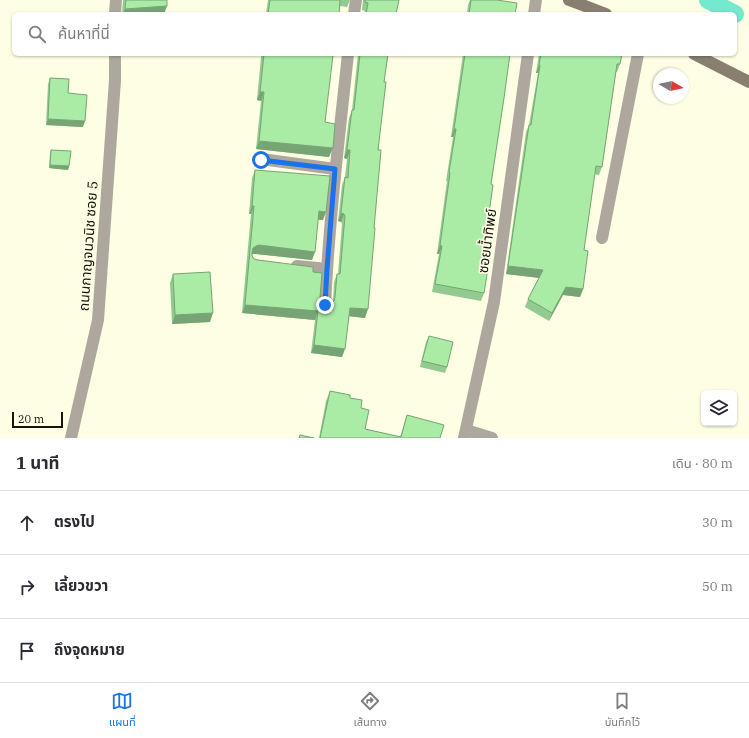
<!DOCTYPE html>
<html lang="th">
<head>
<meta charset="utf-8">
<style>
  :root { --surface:#fff; --page:#f7f7f7; --text:#2b2b33; --muted:#7c7c81; --line:#e1e1e2; --accent:#1a73e8 }
  body { margin:0; font-family:"IBM Plex Serif","Noto Sans Thai",serif; background:var(--page); color:var(--text) }
  .controls { position:absolute; right:12px; bottom:12px; display:grid; overflow:hidden; border-radius:6px; box-shadow:0 1px 3px #0004 }
  .controls button { width:36px; height:36px; display:grid; place-items:center; padding:0; border:0; border-bottom:1px solid var(--line); background:var(--surface); color:var(--text); font:20px sans-serif }
  .compass { position:absolute; left:653px; top:68px; width:36px; height:36px; border-radius:50%; background:var(--surface); box-shadow:0 1px 3px #0004; rotate:99deg }
  .scale { position:absolute; left:12px; bottom:10px; width:51px; box-sizing:border-box; padding-left:4px; border:2px solid #14150c; border-top:0; font-size:11px; line-height:14px; white-space:nowrap; color:#14150c; -webkit-text-stroke:3px #fdfee4; paint-order:stroke }
  .stop { position:absolute; width:12px; height:12px; margin:-9px; border:3px solid #1a73e8; border-radius:50%; background:#fff }
  .stop.end { background:#1a73e8; border-color:#fff; box-shadow:0 1px 4px #0008 }
  .list { margin:0; padding:0; list-style:none }
  h2 { display:flex; justify-content:space-between; align-items:center; height:52px; margin:0; padding:0 16px; font-size:17px }
  h2 small { font-size:13px; font-weight:400; color:var(--muted) }
  .list li { display:grid; grid-template-columns:26px 1fr auto; gap:12px; align-items:center; box-sizing:border-box; height:64px; padding:0 16px; border-top:1px solid var(--line) }
  .list b { display:block; font-size:15px; white-space:nowrap }
  .list em { font-size:13px; font-style:normal; color:var(--muted) }
  .icon { flex:none; width:22px; height:22px; fill:none; stroke:currentColor; stroke-width:2; stroke-linecap:round; stroke-linejoin:round }
  .map { position:relative; flex:none; width:749px; height:438px; overflow:hidden }
  .search { position:absolute; background:var(--surface); box-shadow:0 1px 3px #0004; left:12px; right:12px; top:12px; height:44px; display:flex; align-items:center; gap:10px; box-sizing:border-box; padding:0 14px; border-radius:6px; color:var(--muted); font-size:15px }
  .sheet { height:244px; background:var(--surface) }
  nav { display:flex; justify-content:space-around; align-items:center; box-sizing:border-box; height:56px; border-top:1px solid var(--line); background:var(--surface); font-size:11px; color:var(--muted) }
  nav a { display:grid; justify-items:center; gap:2px }
  nav .on { color:var(--accent) }
  .map>svg:first-child { display:block }
</style>
</head>
<body>
<div class="map">
<svg width="749" height="438" viewBox="0 0 749 438">
  <rect width="100%" height="100%" fill="#fdfee4"/>
  <g fill="none" stroke-linecap="round" stroke-linejoin="round">
    <!-- canal -->
    <path stroke="#74e9cd" stroke-width="18" d="M 708,0 L 735,14"/>
    <!-- street -->
    <path stroke="#aea79e" stroke-width="12" d="M 115,14 L 116,0
      M 354,14 L 356,0
      M 534,14 L 536,0
      M 261,159 L 335,169
      M 602,238 L 638,54
      M 297,266 L 327,269
      M 325,305 C 329,221 339,138 348,54
      M 466,430 L 492,438
      M 71,438 L 98,320 L 115,80 L 115,54
      M 464,438 L 494,302 L 528,54"/>
    <!-- secondary -->
    <path stroke="#897f71" stroke-width="12" d="M 569,0 L 606,14
      M 694,54 L 749,82"/>
  </g>
  <!-- wall -->
  <path fill="#92ca8f" d="M 123,0 L 167,0 L 164,14 L 122,14 Z
    M 268,0 L 350,0 L 347,7 L 340,6 L 339,14 L 266,14 Z
    M 363,0 L 399,0 L 396,14 L 364,14 L 365,11 L 362,10 Z
    M 470,0 L 497,0 L 515,14 L 467,14 L 468,5 Z
    M 262,54 L 325,54 L 325,122 L 329,157 L 256,149 L 261,101 L 257,100 L 261,57 Z
    M 358,54 L 388,54 L 384,82 L 378,150 L 365,318 L 349,316 L 342,357 L 311,353 L 315,320 L 242,313 L 251,214 L 249,214 L 252,178 L 255,170 L 323,220 L 318,220 L 312,260 L 256,254 L 253,254 L 252,255 L 254,259 L 258,260 L 313,272 L 321,300 L 324,303 L 327,304 L 331,304 L 333,302 L 334,282 L 337,274 L 338,274 L 342,224 L 341,222 L 338,221 L 342,185 L 345,177 L 347,159 L 344,158 L 349,118 L 352,110 Z
    M 463,54 L 510,54 L 491,184 L 483,255 L 484,293 L 481,301 L 432,292 L 439,254 L 437,254 L 447,181 L 446,181 L 453,137 L 451,137 Z
    M 539,54 L 622,54 L 620,64 L 617,72 L 616,72 L 602,167 L 599,175 L 594,174 L 584,250 L 583,289 L 580,297 L 563,295 L 549,321 L 525,307 L 528,299 L 539,278 L 506,274 L 526,132 L 529,125 L 538,73 L 536,73 Z
    M 50,78 L 68,93 L 83,127 L 46,125 L 48,84 Z
    M 51,150 L 69,166 L 68,170 L 49,168 L 50,153 Z
    M 173,274 L 210,322 L 172,324 L 170,283 Z
    M 429,336 L 447,367 L 445,373 L 420,367 L 426,342 Z
    M 330,391 L 350,398 L 361,408 L 365,429 L 400,437 L 407,415 L 440,438 L 319,438 L 326,401 Z"/>
  <!-- shaded-wall -->
  <path fill="#77a474" d="M 167,6 L 164,14 L 123,14 L 125,9 Z
    M 539,65 L 540,65 L 538,73 L 536,73 Z
    M 260,92 L 264,92 L 261,101 L 257,100 Z
    M 48,119 L 85,121 L 83,127 L 46,125 Z
    M 454,129 L 456,129 L 453,137 L 451,137 Z
    M 259,141 L 333,148 L 329,157 L 256,149 Z
    M 347,150 L 350,150 L 347,159 L 344,158 Z
    M 50,165 L 69,166 L 68,170 L 49,168 Z
    M 252,206 L 254,206 L 251,214 L 249,214 Z
    M 319,211 L 326,212 L 323,220 L 316,219 Z
    M 341,213 L 344,214 L 341,222 L 338,221 Z
    M 259,245 L 315,252 L 312,260 L 256,254 L 253,254 L 250,256 L 249,260 L 253,248 L 256,246 Z
    M 440,245 L 442,246 L 439,254 L 437,254 Z
    M 508,266 L 543,270 L 541,278 L 506,274 Z
    M 566,287 L 583,289 L 580,297 L 563,295 L 549,321 L 552,313 Z
    M 245,305 L 318,311 L 315,320 L 242,313 Z
    M 350,308 L 368,309 L 365,318 L 347,316 Z
    M 213,313 L 210,322 L 172,324 L 175,315 Z
    M 314,345 L 345,349 L 342,357 L 311,353 Z"/>
  <!-- building -->
  <path fill="#aaeba6" stroke="#77a474" d="M 126,0 L 167,0 L 167,6 L 125,9 Z
    M 270,0 L 340,0 L 339,14 L 268,14 Z
    M 365,0 L 399,0 L 396,14 L 366,14 L 368,3 L 365,2 Z
    M 471,0 L 497,0 L 517,3 L 515,14 L 469,14 Z
    M 264,54 L 325,54 L 333,55 L 325,122 L 335,124 L 333,148 L 259,141 L 264,92 L 260,92 Z
    M 360,54 L 388,54 L 384,82 L 386,82 L 378,150 L 381,150 L 374,228 L 375,228 L 368,309 L 350,308 L 345,349 L 314,345 L 318,311 L 245,305 L 254,206 L 252,206 L 255,170 L 330,176 L 326,212 L 319,211 L 315,252 L 259,245 L 256,246 L 253,248 L 252,252 L 252,256 L 254,259 L 258,260 L 313,267 L 313,272 L 322,273 L 320,297 L 321,300 L 324,303 L 327,304 L 331,304 L 334,301 L 335,297 L 337,274 L 340,274 L 345,216 L 344,214 L 341,213 L 345,177 L 348,178 L 350,150 L 347,150 L 352,110 L 354,110 Z
    M 465,54 L 510,54 L 504,98 L 491,184 L 493,185 L 483,255 L 490,256 L 484,293 L 435,284 L 442,246 L 440,245 L 450,173 L 449,172 L 456,129 L 454,129 Z
    M 541,54 L 622,54 L 620,64 L 617,64 L 602,167 L 596,166 L 584,250 L 588,251 L 583,289 L 566,287 L 552,313 L 528,299 L 543,270 L 508,266 L 529,125 L 531,125 L 540,65 L 539,65 Z
    M 50,78 L 69,79 L 68,93 L 87,95 L 85,121 L 48,119 Z
    M 51,150 L 71,151 L 69,166 L 50,165 Z
    M 210,272 L 213,313 L 175,315 L 173,274 Z
    M 429,336 L 453,342 L 447,367 L 422,361 Z
    M 330,391 L 350,395 L 350,398 L 362,400 L 361,408 L 369,410 L 365,429 L 401,437 L 407,415 L 444,425 L 440,438 L 320,438 Z
    M 300,435 L 314,438 L 299,438 Z"/>
  <g fill="none" stroke-linecap="round" stroke-linejoin="round">
    <!-- route -->
    <path stroke="#1a73e8" stroke-width="5" d="M 261,160 L 335,169 L 327,269 L 325,305"/>
  </g>
  <g text-anchor="middle" stroke-width="3.5" stroke-linejoin="round" paint-order="stroke">
    <!-- street labels -->
    <g font-size="14" fill="#14150c" stroke="#fdfee4">
      <text transform="translate(487 241) rotate(-82)" y="5">ซอยน้ำทิพย์</text>
      <text transform="translate(88 246) rotate(-86)" y="5">ถนนกาญจนวนิช ซอย 5</text>
    </g>
  </g>
</svg>
<div class="controls">
<button><svg class="icon" aria-label="layers" viewBox="0 0 24 24"><path d="M12 4l9 5-9 5-9-5zM3 14l9 5 9-5"/></svg></button>
</div>
<svg class="compass" viewBox="-18 -18 36 36"><path d="M0-13l5 13h-10z" fill="#e53935"/><path d="M0 13l5-13h-10z" fill="#7c7c81"/></svg>
<div class="scale">20 m</div>
<div class="stop" style="left:261px;top:160px"></div>
<div class="stop end" style="left:325px;top:305px"></div>
<div class="search"><svg class="icon" aria-label="search" viewBox="0 0 24 24"><circle cx="10" cy="10" r="6"/><path d="M15 15l6 6"/></svg>ค้นหาที่นี่</div>
</div>
<section class="sheet">
<h2>1 นาที<small>เดิน · 80 m</small></h2>
<ul class="list">
<li><svg class="icon" aria-label="ahead" viewBox="0 0 24 24"><path d="M12 20V5M6 11l6-6 6 6"/></svg><div><b>ตรงไป</b></div><em>30 m</em></li>
<li><svg class="icon" aria-label="right" viewBox="0 0 24 24"><path d="M7 20v-9h11M14 6l5 5-5 5"/></svg><div><b>เลี้ยวขวา</b></div><em>50 m</em></li>
<li><svg class="icon" aria-label="arrive" viewBox="0 0 24 24"><path d="M6 21V4h12l-3 4 3 4H6"/></svg><div><b>ถึงจุดหมาย</b></div></li>
</ul>
</section>
<nav>
<a class="on"><svg class="icon" aria-label="map" viewBox="0 0 24 24"><path d="M3 6l6-2 6 2 6-2v14l-6 2-6-2-6 2zM9 4v14M15 6v14"/></svg>แผนที่</a>
<a><svg class="icon" aria-label="directions" viewBox="0 0 24 24"><path d="M12 3l9 9-9 9-9-9zM9 14v-3h6M13 9l2 2-2 2"/></svg>เส้นทาง</a>
<a><svg class="icon" aria-label="saved" viewBox="0 0 24 24"><path d="M7 4h10v16l-5-4-5 4z"/></svg>บันทึกไว้</a>
</nav>
</body>
</html>
